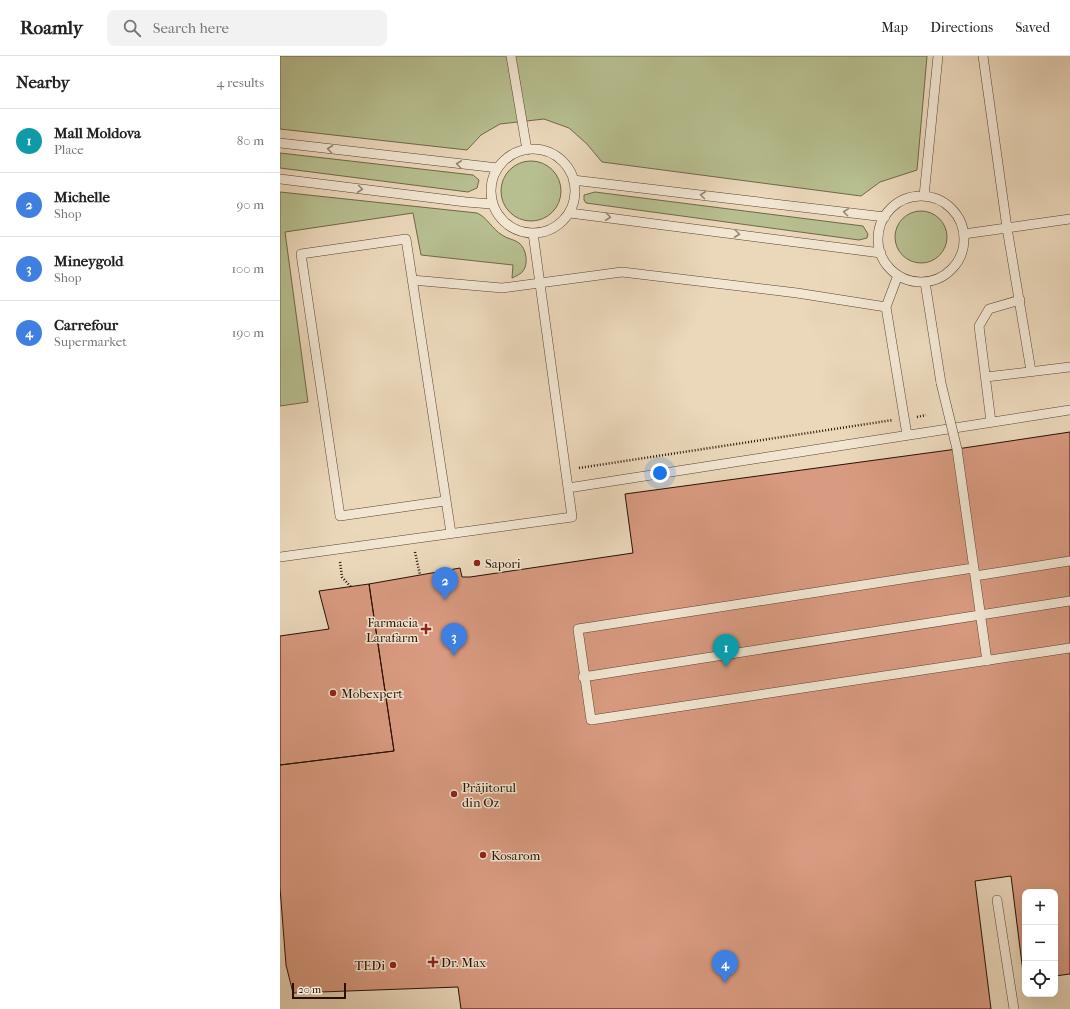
<!DOCTYPE html>
<html lang="en">
<head>
<meta charset="utf-8">
<style>
  :root { --surface:#fff; --page:#f2f2f2; --text:#202124; --muted:#757577; --line:#e0e0e0; --accent:#8f2418 }
  body { margin:0; font-family:"IM FELL French Canon",serif; background:var(--page); color:var(--text) }
  .controls { position:absolute; right:12px; bottom:12px; display:grid; overflow:hidden; border-radius:8px; box-shadow:0 4px 16px #0002 }
  .controls button { width:36px; height:36px; display:grid; place-items:center; padding:0; border:0; border-bottom:1px solid var(--line); background:var(--surface); color:var(--text); font:20px sans-serif }
  .scale { position:absolute; left:12px; bottom:10px; width:54px; box-sizing:border-box; padding-left:4px; border:2px solid #280f00; border-top:0; font-size:11px; line-height:14px; white-space:nowrap; color:#280f00; -webkit-text-stroke:3px #f2e6d3; paint-order:stroke }
  .you { position:absolute; left:380px; top:417px; width:14px; height:14px; margin:-10px; border:3px solid #fff; border-radius:50%; background:#1a73e8; box-shadow:0 0 0 6px #1a73e833 }
  .badge { display:grid; place-items:center; width:26px; height:26px; border-radius:50%; background:var(--accent); color:#fff; font-size:13px; font-weight:700 }
  .pin { position:absolute; translate:-50% -33px; filter:drop-shadow(0 1px 2px #0008) }
  .pin::after { content:''; position:absolute; top:21px; width:14px; height:12px; background:inherit; clip-path:polygon(0 0,100% 0,50% 100%) }
  .list { margin:0; padding:0; list-style:none }
  h2 { display:flex; justify-content:space-between; align-items:center; height:52px; margin:0; padding:0 16px; font-size:17px }
  h2 small { font-size:13px; font-weight:400; color:var(--muted) }
  .list li { display:grid; grid-template-columns:26px 1fr auto; gap:12px; align-items:center; box-sizing:border-box; height:64px; padding:0 16px; border-top:1px solid var(--line) }
  .list b { display:block; font-size:15px; white-space:nowrap }
  .list p { margin:0; font-size:13px; white-space:nowrap; color:var(--muted) }
  .list em { font-size:13px; font-style:normal; color:var(--muted) }
  .icon { flex:none; width:22px; height:22px; fill:none; stroke:currentColor; stroke-width:2; stroke-linecap:round; stroke-linejoin:round }
  .map { position:relative; flex:none; width:790px; height:953px; overflow:hidden }
  header { display:flex; align-items:center; gap:24px; box-sizing:border-box; height:56px; padding:0 20px; background:var(--surface); border-bottom:1px solid var(--line) }
  header strong { font-size:19px }
  nav { display:flex; gap:22px; margin-inline-start:auto; font-size:14px }
  .search { width:280px; height:36px; background:var(--page); display:flex; align-items:center; gap:10px; box-sizing:border-box; padding:0 14px; border-radius:8px; color:var(--muted); font-size:15px }
  main { display:flex }
  aside { flex:1; background:var(--surface) }
  .map>svg:first-child { display:block }
</style>
</head>
<body>
<header>
<strong>Roamly</strong>
<div class="search"><svg class="icon" aria-label="search" viewBox="0 0 24 24"><circle cx="10" cy="10" r="6"/><path d="M15 15l6 6"/></svg>Search here</div>
<nav><a>Map</a><a>Directions</a><a>Saved</a></nav>
</header>
<main>
<aside>
<h2>Nearby<small>4 results</small></h2>
<ul class="list">
<li><span class="badge" style="background:#0f9aa8">1</span><div><b>Mall Moldova</b><p>Place</p></div><em>80 m</em></li>
<li><span class="badge" style="background:#3f7fe0">2</span><div><b>Michelle</b><p>Shop</p></div><em>90 m</em></li>
<li><span class="badge" style="background:#3f7fe0">3</span><div><b>Mineygold</b><p>Shop</p></div><em>100 m</em></li>
<li><span class="badge" style="background:#3f7fe0">4</span><div><b>Carrefour</b><p>Supermarket</p></div><em>190 m</em></li>
</ul>
</aside>
<div class="map">
<svg width="790" height="953" viewBox="0 0 790 953">
  <rect width="100%" height="100%" fill="#ebd8bb"/>
  <filter id="stains"><feTurbulence type="fractalNoise" baseFrequency=".005" numOctaves="4"/><feColorMatrix values="0 0 0 0 .2 0 0 0 0 .09 0 0 0 0 .02 0 0 0 .5 -.17"/></filter>
  <radialGradient id="worn" r=".72"><stop offset=".6" stop-color="#630" stop-opacity="0"/><stop offset="1" stop-color="#630" stop-opacity=".3"/></radialGradient>
  <!-- green -->
  <path fill="#b7bf90" stroke="#706748" d="M 0,0 L 647,0 L 637,114 L 600,126 L 581,140 L 322,106 L 307,88 L 289,72 L 264,63 L 220,68 L 201,79 L 187,94 L 0,73 Z
    M 0,97 L 193,119 L 199,124 L 197,132 L 188,136 L 0,112 Z
    M221 135a30 30 0 1 1 60 0a30 30 0 1 1-60 0Z
    M 0,136 L 197,157 C 207,161 212,173 222,179 C 227,183 234,183 239,187 C 246,192 249,208 243,215 C 241,218 236,220 232,222 L 233,209 L 141,199 L 133,157 L 5,176 L 28,346 L 0,350 Z
    M 315,136 L 583,170 L 588,178 L 587,182 L 579,184 L 306,147 L 304,144 L 304,139 Z
    M615 181a26 26 0 1 1 52 0a26 26 0 1 1-52 0Z"/>
  <!-- building -->
  <path fill="#d89a80" stroke="#280f00" d="M 790,376 L 790,918 L 775,920 L 775,836 L 745,836 L 745,924 L 744,924 L 731,820 L 695,825 L 711,953 L 181,953 L 178,931 L 13,937 L 6,909 L 0,832 L 0,709 L 114,695 L 89,528 L 180,512 L 182,521 L 190,521 L 353,497 L 345,438 L 677,393 Z
    M 89,528 L 114,695 L 0,709 L 0,580 L 49,573 L 39,535 Z"/>
  <g fill="none" stroke-linecap="round" stroke-linejoin="round">
    <!-- lane casing -->
    <g stroke="#59412f" stroke-width="10">
      <path id="lane" d="M 231,0 L 247,94
        M 703,0 L 727,172 L 751,315
        M 0,87 L 218,112
        M211 135a42 42 0 1 1 84 0a42 42 0 1 1-84 0Z
        M 0,123 L 186,146 L 211,148
        M 293,124 L 605,161
        M 644,140 L 658,0
        M598 183a43 43 0 1 1 86 0a43 43 0 1 1-86 0Z
        M 290,157 L 601,197
        M 684,178 L 790,163
        M 132,224 L 222,232 L 342,216 L 517,237 L 606,251 L 618,219
        M 645,226 L 661,327
        M 606,251 L 627,379
        M 706,321 L 790,311
        M 711,366 L 699,270 L 709,253 L 740,244
        M 677,393 L 707,605
        M 288,432 L 790,354
        M 165,445 L 60,460 L 21,198 L 126,183 L 171,477
        M 0,501 L 292,461 L 253,177
        M 693,512 L 298,573 L 311,664 L 790,592
        M 695,520 L 790,505
        M 303,621 L 790,545
        M 717,844 L 734,953"/>
    </g>
    <!-- path -->
    <path stroke="#280f00" stroke-width="2.5" stroke-dasharray="1 2" stroke-linecap="butt" d="M 637,361 L 646,359
      M 299,412 L 613,364
      M 135,496 L 140,519
      M 60,506 L 62,521 L 71,531"/>
    <!-- lane -->
    <use href="#lane" stroke="#f2e6d3" stroke-width="9"/>
    <!-- lane-bridge casing -->
    <g stroke="#59412f" stroke-width="10" stroke-linecap="butt">
      <path id="lane-bridge" d="M 661,327 L 677,393"/>
    </g>
    <!-- lane-bridge -->
    <use href="#lane-bridge" stroke="#f2e6d3" stroke-width="9"/>
  </g>
  <!-- one-way arrows -->
  <defs><path id="oneway-chevron" d="M-2-3.5L2.5 0L-2 3.5" fill="none" stroke-width="1.6" stroke-linecap="round" stroke-linejoin="round"/></defs>
  <g stroke="#978574">
    <use href="#oneway-chevron" transform="translate(50 93) rotate(-173)"/>
    <use href="#oneway-chevron" transform="translate(179 108) rotate(-173)"/>
    <use href="#oneway-chevron" transform="translate(80 133) rotate(7)"/>
    <use href="#oneway-chevron" transform="translate(423 139) rotate(-173)"/>
    <use href="#oneway-chevron" transform="translate(566 156) rotate(-173)"/>
    <use href="#oneway-chevron" transform="translate(328 161) rotate(7)"/>
    <use href="#oneway-chevron" transform="translate(457 178) rotate(7)"/>
  </g>
  <!-- markers -->
  <g fill="#8f2418" stroke="#f2e6d3" stroke-width="1.5">
    <circle cx="197" cy="507" r="4"/>
    <path d="M144 567h4v4h4v4h-4v4h-4v-4h-4v-4h4z"/>
    <circle cx="53" cy="637" r="4"/>
    <circle cx="174" cy="738" r="4"/>
    <circle cx="203" cy="799" r="4"/>
    <path d="M151 900h4v4h4v4h-4v4h-4v-4h-4v-4h4z"/>
    <circle cx="113" cy="909" r="4"/>
  </g>
  <g text-anchor="middle" stroke-width="3" stroke-linejoin="round" paint-order="stroke">
    <!-- poi labels -->
    <g font-size="13" fill="#280f00" stroke="#f2e6d3" text-anchor="start">
      <text x="205" y="512">Sapori</text>
      <text x="138" y="571" text-anchor="end">Farmacia<tspan x="138" dy="15">Larafarm</tspan></text>
      <text x="61" y="642">Mobexpert</text>
      <text x="182" y="736">Prăjitorul<tspan x="182" dy="15">din Oz</tspan></text>
      <text x="211" y="804">Kosarom</text>
      <text x="161" y="911">Dr. Max</text>
      <text x="105" y="914" text-anchor="end">TEDi</text>
    </g>
  </g>
  <rect width="100%" height="100%" filter="url(#stains)"/>
  <rect width="100%" height="100%" fill="url(#worn)"/>
</svg>
<div class="controls">
<button>+</button>
<button>−</button>
<button><svg class="icon" aria-label="locate" viewBox="0 0 24 24"><circle cx="12" cy="12" r="6"/><path d="M12 2v4M12 18v4M2 12h4M18 12h4"/></svg></button>
</div>
<div class="scale">20 m</div>
<div class="you"></div>
<div class="pin badge" style="left:446px;top:611px;background:#0f9aa8">1</div>
<div class="pin badge" style="left:165px;top:544px;background:#3f7fe0">2</div>
<div class="pin badge" style="left:174px;top:600px;background:#3f7fe0">3</div>
<div class="pin badge" style="left:445px;top:927px;background:#3f7fe0">4</div>
</div>
</main>
</body>
</html>
